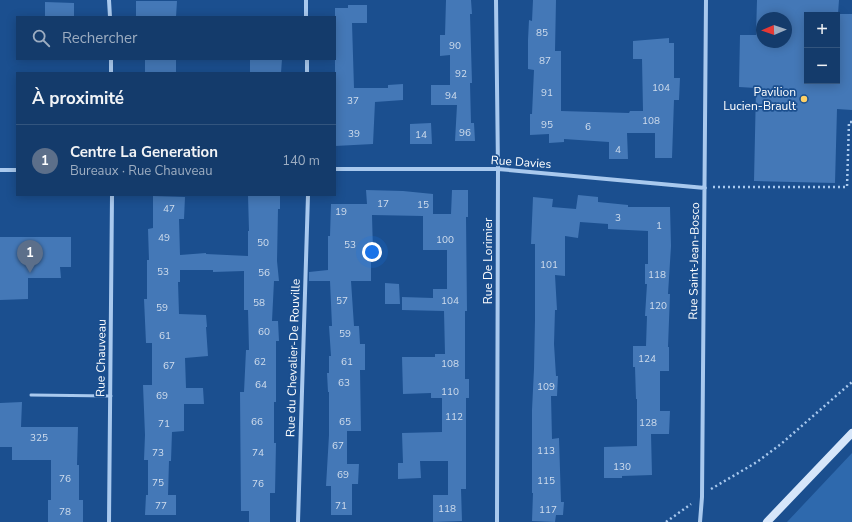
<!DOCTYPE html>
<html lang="fr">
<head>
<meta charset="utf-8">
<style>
  :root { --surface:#143b6b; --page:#1d4271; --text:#f1f3f6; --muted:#9dadc1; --line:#33557e; --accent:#ea580c }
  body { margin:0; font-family:"Nunito Sans",sans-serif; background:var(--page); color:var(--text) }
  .controls { position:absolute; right:12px; top:12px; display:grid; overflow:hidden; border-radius:0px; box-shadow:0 2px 10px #0003 }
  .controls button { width:36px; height:36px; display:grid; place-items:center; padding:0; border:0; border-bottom:1px solid var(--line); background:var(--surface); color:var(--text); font:20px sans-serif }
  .compass { position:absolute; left:756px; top:12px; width:36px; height:36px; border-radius:50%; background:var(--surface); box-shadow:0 2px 10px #0003; rotate:268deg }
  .you { position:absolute; left:372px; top:252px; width:14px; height:14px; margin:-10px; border:3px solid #fff; border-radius:50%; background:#1a73e8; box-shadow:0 0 0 6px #1a73e833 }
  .badge { display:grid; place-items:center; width:26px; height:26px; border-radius:50%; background:var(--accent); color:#fff; font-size:13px; font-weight:700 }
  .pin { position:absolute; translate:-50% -33px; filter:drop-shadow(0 1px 2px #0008) }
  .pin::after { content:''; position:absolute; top:21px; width:14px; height:12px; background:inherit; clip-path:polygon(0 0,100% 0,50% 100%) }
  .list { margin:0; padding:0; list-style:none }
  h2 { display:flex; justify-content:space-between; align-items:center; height:52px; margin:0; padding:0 16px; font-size:17px }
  h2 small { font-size:13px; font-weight:400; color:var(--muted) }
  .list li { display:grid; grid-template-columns:26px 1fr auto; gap:12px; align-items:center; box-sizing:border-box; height:72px; padding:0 16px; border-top:1px solid var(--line) }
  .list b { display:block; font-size:15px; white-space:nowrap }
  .list p { margin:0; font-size:13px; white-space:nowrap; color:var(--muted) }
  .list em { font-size:13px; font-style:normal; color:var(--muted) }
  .icon { flex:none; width:22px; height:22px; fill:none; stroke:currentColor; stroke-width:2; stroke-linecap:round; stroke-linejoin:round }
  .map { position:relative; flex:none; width:852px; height:522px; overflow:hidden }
  .search { position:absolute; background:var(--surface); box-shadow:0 2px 10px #0003; left:16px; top:16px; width:320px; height:44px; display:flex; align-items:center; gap:10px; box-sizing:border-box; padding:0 14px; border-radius:0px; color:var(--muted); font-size:15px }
  .panel { position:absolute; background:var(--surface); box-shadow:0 2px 10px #0003; left:16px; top:72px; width:320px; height:124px; border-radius:0px }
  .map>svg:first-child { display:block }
</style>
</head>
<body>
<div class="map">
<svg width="852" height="522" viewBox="0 0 852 522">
  <rect width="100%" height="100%" fill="#1b4f8f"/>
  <!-- green -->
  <path fill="#2e69ad" d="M 852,453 L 852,522 L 787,522 Z"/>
  <!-- building -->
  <path fill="#4478b7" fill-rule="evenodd" d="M 446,0 L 471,0 L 472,14 L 470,14 L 472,83 L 470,83 L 471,123 L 474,123 L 475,141 L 455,141 L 457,105 L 431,105 L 431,85 L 450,85 L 450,55 L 440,56 L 440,35 L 445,35 Z
    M 533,0 L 556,0 L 555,51 L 561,51 L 561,111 L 629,113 L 630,111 L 643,111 L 642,59 L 633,59 L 633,41 L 669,38 L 669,43 L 674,43 L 674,78 L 680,78 L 679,100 L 674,100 L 672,158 L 655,158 L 655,133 L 627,133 L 628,159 L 609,159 L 609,142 L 564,139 L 564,142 L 549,143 L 549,134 L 530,135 L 530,114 L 532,114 L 534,70 L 528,69 L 528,40 L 529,20 L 532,21 Z
    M 757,0 L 839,0 L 838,14 L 852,14 L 852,110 L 837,109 L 835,183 L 754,181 L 756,88 L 739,87 L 740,35 L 756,35 ZM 807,15 L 837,15 L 837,81 L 807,81 ZM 762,18 L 786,18 L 786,42 L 762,42 Z
    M 136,1 L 177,1 L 176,17 L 136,17 Z
    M 45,2 L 74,3 L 74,17 L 45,17 Z
    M 348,5 L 367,5 L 367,23 L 352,23 L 354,88 L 388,88 L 388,85 L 403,84 L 403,100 L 375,102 L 373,144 L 335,146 L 335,8 L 348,8 Z
    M 250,59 L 282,59 L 281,73 L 250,73 Z
    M 145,60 L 176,60 L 176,72 L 145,73 Z
    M 431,123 L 432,144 L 410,144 L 410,124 Z
    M 366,190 L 403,191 L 433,194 L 433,214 L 451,214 L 452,190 L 468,190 L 468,217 L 466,217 L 467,311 L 465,311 L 465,379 L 469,379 L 469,398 L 466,398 L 466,489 L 461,489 L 462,521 L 433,522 L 433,495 L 448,495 L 448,461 L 420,461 L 421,478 L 398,479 L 398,463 L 403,463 L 402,433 L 442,432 L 442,398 L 431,398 L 431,393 L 403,394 L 402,357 L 435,357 L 435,354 L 445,354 L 444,311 L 402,310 L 402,297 L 433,298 L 433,289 L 447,289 L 447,250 L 423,250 L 423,216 L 372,215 L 373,252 L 371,252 L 371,281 L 351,281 L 354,326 L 359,326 L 360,344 L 365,344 L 365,370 L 360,370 L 361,431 L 347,431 L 347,464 L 359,464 L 358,484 L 352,484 L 352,515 L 331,515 L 331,486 L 326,486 L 329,435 L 329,392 L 328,392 L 327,373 L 329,373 L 329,356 L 331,356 L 329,326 L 332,326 L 330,281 L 309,281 L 309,272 L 328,270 L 328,236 L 330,236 L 331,204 L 367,204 Z
    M 248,195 L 280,195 L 280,209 L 278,209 L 277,261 L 279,281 L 274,281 L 272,321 L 278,321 L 279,341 L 276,341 L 276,402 L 274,402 L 274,443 L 276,443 L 275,493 L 270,493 L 270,522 L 249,522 L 249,511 L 241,511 L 240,392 L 244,392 L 246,350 L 249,350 L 248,310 L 244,310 L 244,271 L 213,272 L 213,270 L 180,270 L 180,282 L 178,282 L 179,314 L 206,315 L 207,327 L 206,327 L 208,356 L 185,358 L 186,388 L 203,388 L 204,404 L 184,404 L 184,431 L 172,432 L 171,461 L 169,461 L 168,495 L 176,495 L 176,515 L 145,515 L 146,495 L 148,495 L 148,460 L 144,460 L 145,435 L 143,385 L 152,385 L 152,343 L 146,343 L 144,299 L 147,299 L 147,260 L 149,260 L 148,229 L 153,228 L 153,196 L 185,197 L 184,219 L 179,219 L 180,255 L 206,253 L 206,254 L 248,256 L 248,231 L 249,231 Z
    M 578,195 L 598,197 L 598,202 L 628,205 L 628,207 L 670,207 L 671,246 L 668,294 L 670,294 L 668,347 L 669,347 L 669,371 L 660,371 L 660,411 L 670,411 L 669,434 L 651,434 L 652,475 L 622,476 L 622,478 L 604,478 L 604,447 L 637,446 L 637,399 L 636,399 L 635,367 L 633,367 L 633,346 L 646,346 L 647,316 L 645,316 L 647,284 L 645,284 L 645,264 L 648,264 L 648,231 L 608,229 L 608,224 L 580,222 L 578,238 L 565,236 L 565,276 L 555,275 L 557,310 L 555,310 L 554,344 L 556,376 L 558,376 L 557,396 L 551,396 L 552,439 L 559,438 L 561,502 L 564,502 L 563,515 L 556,515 L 555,522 L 532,521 L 533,493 L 532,493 L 532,410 L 534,369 L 535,320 L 535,244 L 531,244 L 533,197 L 553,199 L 552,207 L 576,209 Z
    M 0,237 L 71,237 L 71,267 L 60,267 L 61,278 L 28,278 L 28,299 L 0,300 Z
    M 385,283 L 399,284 L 400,304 L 385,304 Z
    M 22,402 L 21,427 L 78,427 L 77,465 L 79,465 L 79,500 L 83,500 L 83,522 L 48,522 L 48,500 L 51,500 L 51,460 L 12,460 L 12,447 L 0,447 L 0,403 Z"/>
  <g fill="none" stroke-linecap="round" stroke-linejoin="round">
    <!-- path -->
    <path stroke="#a9c9ee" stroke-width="2.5" stroke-dasharray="2 3" stroke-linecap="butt" d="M 713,187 L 847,187 L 849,122 L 852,122
      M 711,489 L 757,462 L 781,444 L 852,382
      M 666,522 L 691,504"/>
    <!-- lane -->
    <path stroke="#a9c9ee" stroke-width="3" d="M 31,395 L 111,396"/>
    <!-- street -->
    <path stroke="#a9c9ee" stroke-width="4" d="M 109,0 L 110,17
      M 306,0 L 306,17
      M 496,0 L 498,169 L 497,522
      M 111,59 L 111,73
      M 307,59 L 307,73
      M 335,169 L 498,169 L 705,188
      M 0,170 L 17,170
      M 109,522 L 112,195
      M 298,522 L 308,195
      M 700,522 L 702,497 L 706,0"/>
    <!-- secondary -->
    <path stroke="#d6e6fa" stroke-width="8" d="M 767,522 L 852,433"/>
  </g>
  <!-- markers -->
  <circle fill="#ffd166" stroke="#1b4f8f" stroke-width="1.5" cx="804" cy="99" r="4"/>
  <g text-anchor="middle" stroke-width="3.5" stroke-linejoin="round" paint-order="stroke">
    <!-- number labels -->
    <g font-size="10" fill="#d0dded">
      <text x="542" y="36">85</text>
      <text x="455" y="49">90</text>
      <text x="545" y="64">87</text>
      <text x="461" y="77">92</text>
      <text x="661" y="91">104</text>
      <text x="547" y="96">91</text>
      <text x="451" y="99">94</text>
      <text x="353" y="104">37</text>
      <text x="651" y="124">108</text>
      <text x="547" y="128">95</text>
      <text x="588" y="130">6</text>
      <text x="465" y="136">96</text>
      <text x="354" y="137">39</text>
      <text x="421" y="138">14</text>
      <text x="618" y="153">4</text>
      <text x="383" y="207">17</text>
      <text x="423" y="208">15</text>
      <text x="169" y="212">47</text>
      <text x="341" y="215">19</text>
      <text x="618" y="221">3</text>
      <text x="659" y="229">1</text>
      <text x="164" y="241">49</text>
      <text x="445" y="243">100</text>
      <text x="263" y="246">50</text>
      <text x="350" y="248">53</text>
      <text x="549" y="268">101</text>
      <text x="163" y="275">53</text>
      <text x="264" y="276">56</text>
      <text x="657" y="278">118</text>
      <text x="342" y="304">57</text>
      <text x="450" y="304">104</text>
      <text x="259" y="306">58</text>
      <text x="658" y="309">120</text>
      <text x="162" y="311">59</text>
      <text x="264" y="335">60</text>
      <text x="345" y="337">59</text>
      <text x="165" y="339">61</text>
      <text x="647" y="362">124</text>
      <text x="260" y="365">62</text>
      <text x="347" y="365">61</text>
      <text x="450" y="367">108</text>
      <text x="169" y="369">67</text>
      <text x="344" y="386">63</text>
      <text x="261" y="388">64</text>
      <text x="546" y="390">109</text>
      <text x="450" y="395">110</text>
      <text x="162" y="399">69</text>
      <text x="454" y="420">112</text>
      <text x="257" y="425">66</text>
      <text x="345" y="425">65</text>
      <text x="648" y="426">128</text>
      <text x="164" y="427">71</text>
      <text x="39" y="441">325</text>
      <text x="338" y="449">67</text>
      <text x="546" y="454">113</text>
      <text x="158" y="456">73</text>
      <text x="258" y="456">74</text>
      <text x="622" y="470">130</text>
      <text x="343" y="478">69</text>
      <text x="65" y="482">76</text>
      <text x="546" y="484">115</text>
      <text x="158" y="486">75</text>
      <text x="258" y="487">76</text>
      <text x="161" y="509">77</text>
      <text x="341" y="509">71</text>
      <text x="447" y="512">118</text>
      <text x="548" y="513">117</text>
      <text x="65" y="515">78</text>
    </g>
    <!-- poi labels -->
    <g font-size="12" fill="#fff" stroke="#1b4f8f" text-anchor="end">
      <text x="796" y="96">Pavilion<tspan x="796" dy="14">Lucien-Brault</tspan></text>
    </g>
    <!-- street labels -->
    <g font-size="12" fill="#fff" stroke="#1b4f8f">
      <text transform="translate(521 162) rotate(4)" y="4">Rue Davies</text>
      <text transform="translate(488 261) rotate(-90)" y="4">Rue De Lorimier</text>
      <text transform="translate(694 261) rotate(-89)" y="4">Rue Saint-Jean-Bosco</text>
      <text transform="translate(101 358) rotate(-89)" y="4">Rue Chauveau</text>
      <text transform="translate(293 358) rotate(-88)" y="4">Rue du Chevalier-De Rouville</text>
    </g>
  </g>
</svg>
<div class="controls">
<button>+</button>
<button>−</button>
</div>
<svg class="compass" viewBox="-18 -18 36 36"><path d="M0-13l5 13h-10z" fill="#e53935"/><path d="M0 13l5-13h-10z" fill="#9dadc1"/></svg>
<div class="you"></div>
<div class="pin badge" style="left:30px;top:273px;background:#5c6f8a">1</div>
<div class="search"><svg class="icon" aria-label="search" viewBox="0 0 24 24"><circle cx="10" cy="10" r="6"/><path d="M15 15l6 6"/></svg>Rechercher</div>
<section class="panel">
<h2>À proximité<small></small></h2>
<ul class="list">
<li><span class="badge" style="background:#5c6f8a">1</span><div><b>Centre La Generation</b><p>Bureaux · Rue Chauveau</p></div><em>140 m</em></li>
</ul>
</section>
</div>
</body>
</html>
